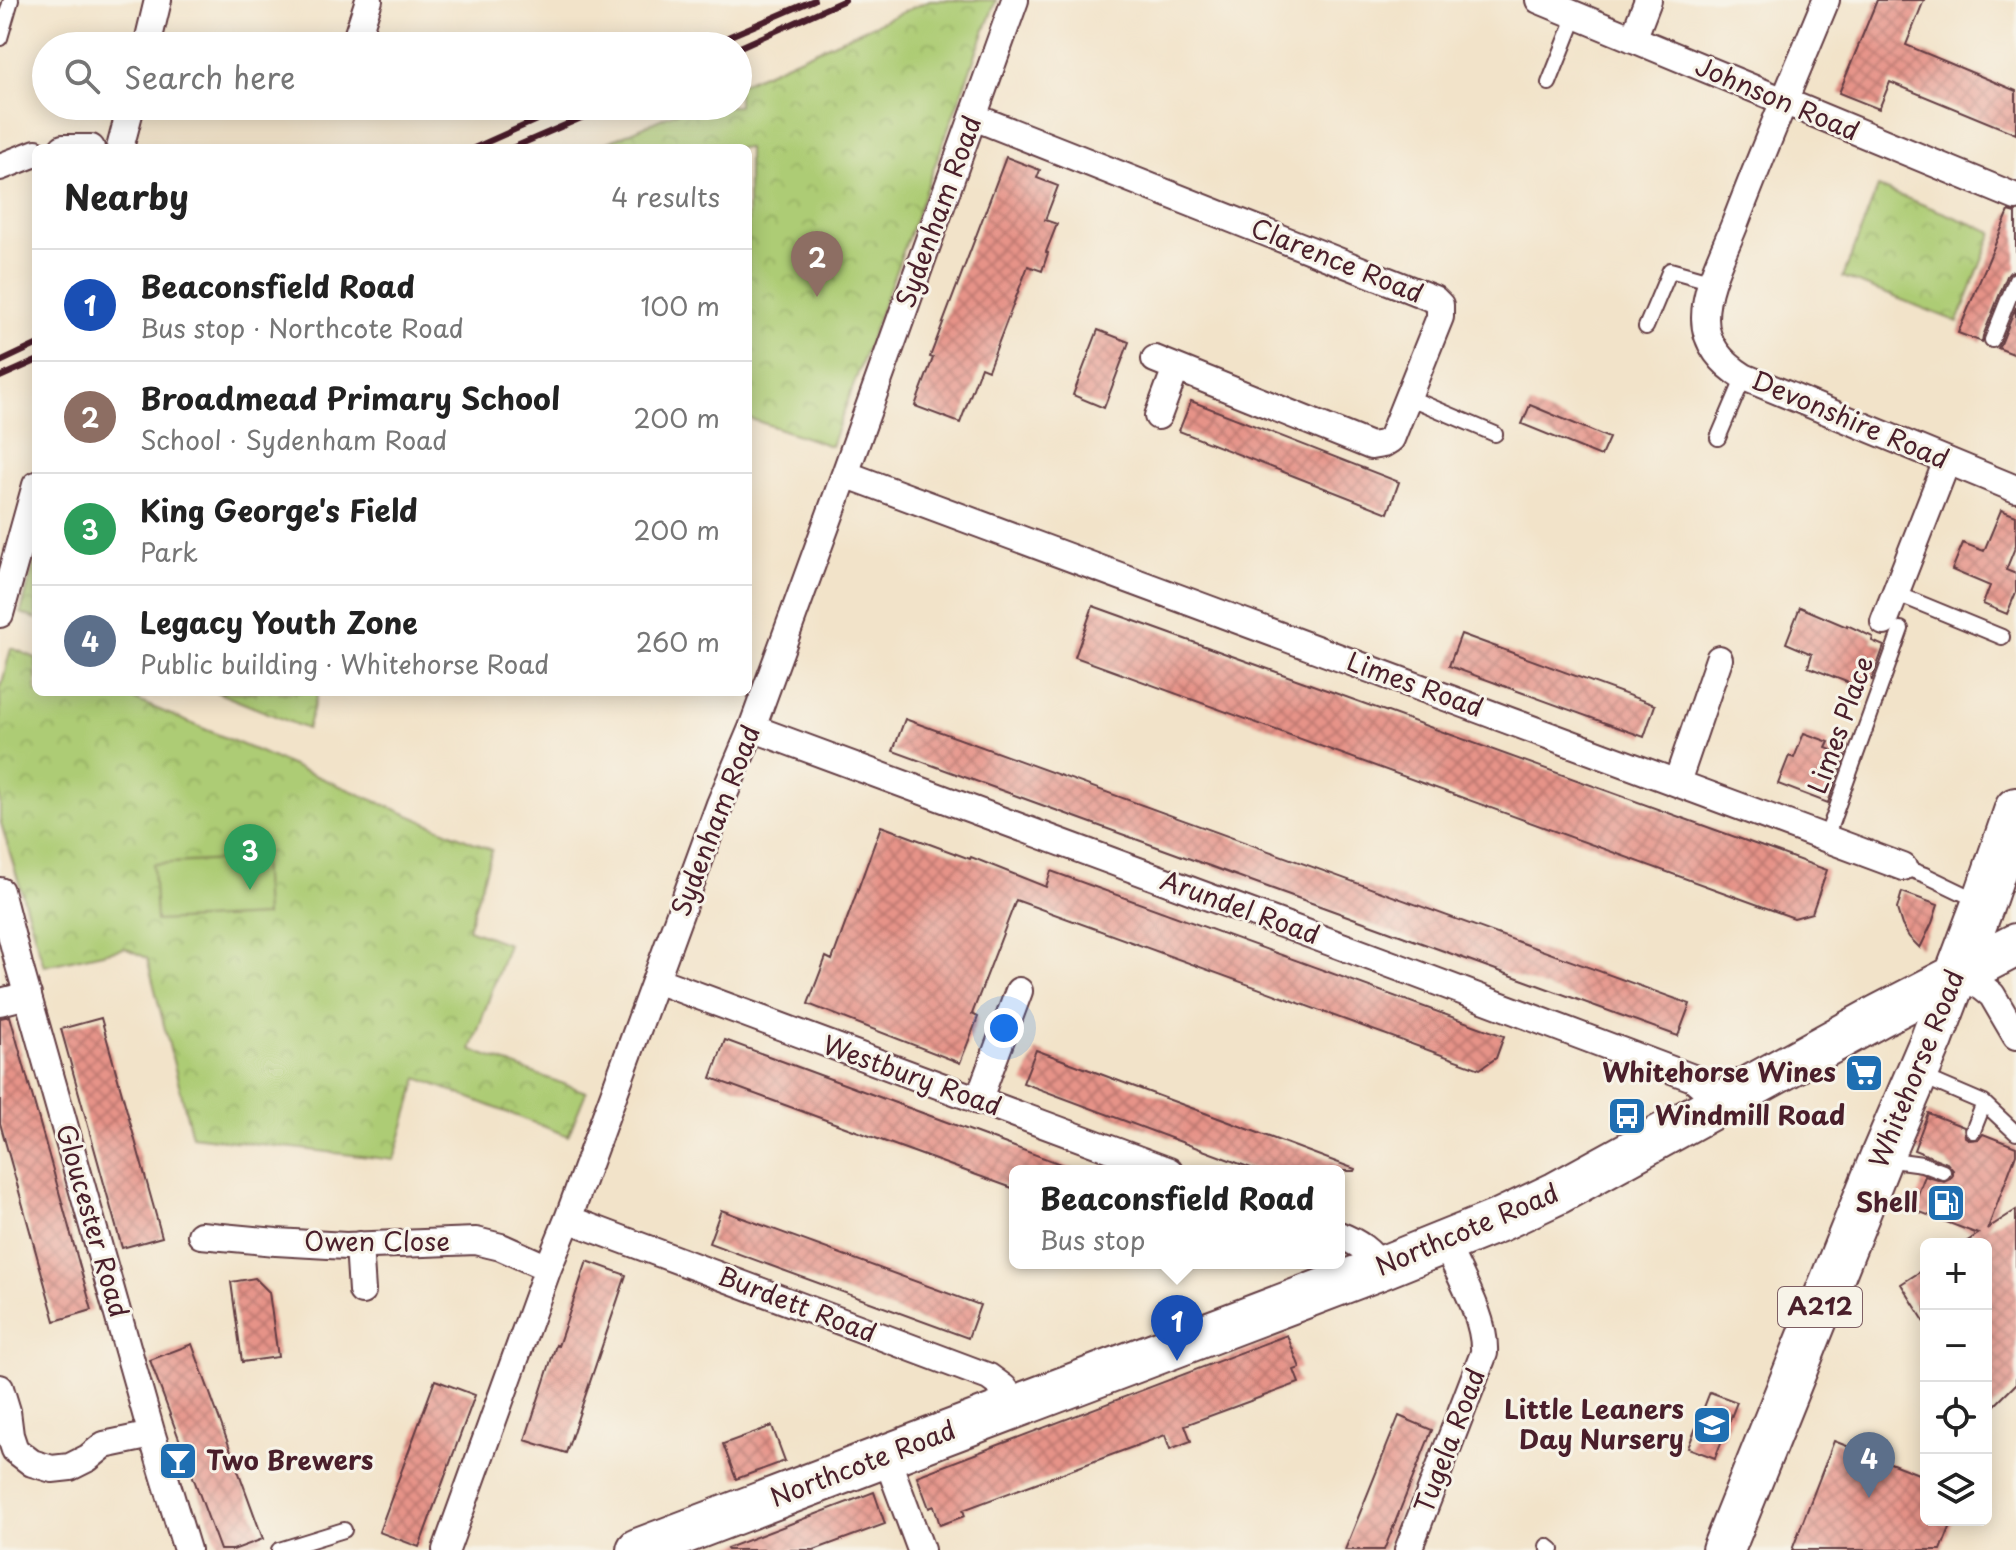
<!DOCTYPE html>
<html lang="en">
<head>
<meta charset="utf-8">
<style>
  :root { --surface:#fff; --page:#f2f2f2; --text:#222; --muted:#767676; --line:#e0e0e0; --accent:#ea580c }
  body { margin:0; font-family:"Playpen Sans",sans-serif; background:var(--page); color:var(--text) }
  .controls { position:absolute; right:24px; bottom:24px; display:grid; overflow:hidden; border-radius:12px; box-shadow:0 4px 20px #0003 }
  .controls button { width:72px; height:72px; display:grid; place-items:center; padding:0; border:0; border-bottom:2px solid var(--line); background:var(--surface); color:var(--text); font:40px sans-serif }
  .you { position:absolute; left:1004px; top:1028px; width:28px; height:28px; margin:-20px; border:6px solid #fff; border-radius:50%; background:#1a73e8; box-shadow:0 0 0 12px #1a73e833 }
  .badge { display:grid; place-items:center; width:52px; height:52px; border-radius:50%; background:var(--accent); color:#fff; font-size:26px; font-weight:700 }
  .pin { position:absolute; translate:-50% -66px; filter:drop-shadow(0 2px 4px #0008) }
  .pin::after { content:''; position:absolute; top:42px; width:28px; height:24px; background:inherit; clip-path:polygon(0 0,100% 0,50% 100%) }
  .popup { position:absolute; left:1009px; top:1165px; width:336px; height:104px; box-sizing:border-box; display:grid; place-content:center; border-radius:12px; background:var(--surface); filter:drop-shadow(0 2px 6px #0005); font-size:26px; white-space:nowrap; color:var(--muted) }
  .popup b { font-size:30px; color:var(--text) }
  .popup::after { content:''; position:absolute; left:50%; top:100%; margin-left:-16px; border:16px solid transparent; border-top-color:var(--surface) }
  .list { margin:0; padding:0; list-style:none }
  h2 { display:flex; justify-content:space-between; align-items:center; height:104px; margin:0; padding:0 32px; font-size:34px }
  h2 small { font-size:26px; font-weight:400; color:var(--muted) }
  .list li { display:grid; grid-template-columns:52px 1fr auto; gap:24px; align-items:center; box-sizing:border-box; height:112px; padding:0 32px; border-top:2px solid var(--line) }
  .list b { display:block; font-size:30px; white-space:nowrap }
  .list p { margin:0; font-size:26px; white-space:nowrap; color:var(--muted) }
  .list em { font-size:26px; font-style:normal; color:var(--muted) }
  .icon { flex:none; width:44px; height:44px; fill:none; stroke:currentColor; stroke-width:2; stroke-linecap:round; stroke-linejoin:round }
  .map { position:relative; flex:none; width:2016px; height:1550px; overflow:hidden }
  .search { position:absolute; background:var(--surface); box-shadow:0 4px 20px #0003; left:32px; top:32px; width:720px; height:88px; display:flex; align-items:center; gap:20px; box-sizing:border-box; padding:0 28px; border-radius:44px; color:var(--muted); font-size:30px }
  .panel { position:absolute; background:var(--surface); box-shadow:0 4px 20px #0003; left:32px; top:144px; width:720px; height:552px; border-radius:12px }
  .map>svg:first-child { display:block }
</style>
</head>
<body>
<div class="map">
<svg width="2016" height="1550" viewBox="0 0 2016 1550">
  <defs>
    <pattern id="park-crowns" width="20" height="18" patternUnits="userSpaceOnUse" patternTransform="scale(2)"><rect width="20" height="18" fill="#adcc74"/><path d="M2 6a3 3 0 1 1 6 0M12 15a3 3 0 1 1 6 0" fill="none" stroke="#96af65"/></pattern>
    <pattern id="building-cross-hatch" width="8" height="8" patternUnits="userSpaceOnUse" patternTransform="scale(2)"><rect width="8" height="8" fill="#e69388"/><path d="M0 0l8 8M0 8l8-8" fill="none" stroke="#bc776f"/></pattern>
  </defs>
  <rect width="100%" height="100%" fill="#f7f3e8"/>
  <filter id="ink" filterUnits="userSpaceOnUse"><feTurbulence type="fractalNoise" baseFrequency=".0125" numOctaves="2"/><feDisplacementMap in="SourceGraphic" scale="16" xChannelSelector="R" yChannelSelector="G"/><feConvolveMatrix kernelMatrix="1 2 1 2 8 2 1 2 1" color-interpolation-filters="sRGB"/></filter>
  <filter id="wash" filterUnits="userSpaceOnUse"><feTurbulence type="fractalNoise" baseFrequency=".006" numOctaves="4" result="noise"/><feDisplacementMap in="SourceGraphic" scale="32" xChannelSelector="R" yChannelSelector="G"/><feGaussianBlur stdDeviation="1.8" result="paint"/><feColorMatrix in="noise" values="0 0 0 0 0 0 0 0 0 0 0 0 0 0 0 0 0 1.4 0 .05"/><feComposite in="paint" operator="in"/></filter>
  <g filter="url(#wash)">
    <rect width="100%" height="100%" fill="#f2e3c9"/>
    <!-- park -->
    <path fill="url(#park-crowns)" stroke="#7c7650" stroke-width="2" d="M 930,0 L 996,0 L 831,446 L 748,418 L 748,148 L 595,148 L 690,106 L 738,106 L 738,85 Z
      M 1878,187 L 1993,232 L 1958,322 L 1843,277 Z
      M 36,556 L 36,619 L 21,613 Z
      M 11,648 L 36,658 L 36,692 L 117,692 L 492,850 L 468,929 L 508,944 L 471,1050 L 586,1092 L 568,1136 L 418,1078 L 394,1160 L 192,1136 L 147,958 L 125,948 L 44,966 L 0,820 L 0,691 Z
      M 216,692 L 318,692 L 307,729 Z"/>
    <!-- garden -->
    <path fill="#adcc74" stroke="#7c7650" stroke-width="2" d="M 262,858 L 265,916 L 156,921 L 153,864 Z"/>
    <g id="blocks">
      <!-- building -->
      <path fill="url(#building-cross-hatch)" d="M 1877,0 L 1924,0 L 1906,45 L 2016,91 L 2016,134 L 1890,82 L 1879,109 L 1839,93 Z
        M 1006,157 L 1040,170 L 1037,178 L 1058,186 L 1045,220 L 1057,224 L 1046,252 L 1048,253 L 1042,271 L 1028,266 L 988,370 L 981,367 L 960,423 L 915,406 L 933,358 L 930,357 Z
        M 2009,211 L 2016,213 L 2016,270 L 2010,272 L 2007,276 L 1983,336 L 1982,342 L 1958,333 Z
        M 2016,307 L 2016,355 L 1998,348 L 2001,344 Z
        M 1098,330 L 1129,342 L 1104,408 L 1073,395 Z
        M 1191,401 L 1399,482 L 1388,513 L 1179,431 Z
        M 1530,405 L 1609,438 L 1601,456 L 1522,424 Z
        M 2001,510 L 2016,516 L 2016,545 L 2006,570 L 2016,574 L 2016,592 L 2007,614 L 1983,604 L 1990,586 L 1952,570 L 1963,543 L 1984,551 Z
        M 1093,606 L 1827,870 L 1812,913 L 1794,918 L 1075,657 Z
        M 1800,607 L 1847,627 L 1847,625 L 1873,637 L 1872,641 L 1884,646 L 1872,680 L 1866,677 L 1862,688 L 1808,667 L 1812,654 L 1786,643 Z
        M 1461,634 L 1655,705 L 1644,737 L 1449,666 Z
        M 905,719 L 1690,1004 L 1678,1036 L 893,751 Z
        M 1804,733 L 1829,742 L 1826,748 L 1845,755 L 1828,803 L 1778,784 L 1789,756 L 1794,758 Z
        M 881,826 L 970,859 L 971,857 L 1046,887 L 1051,871 L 1504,1036 L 1496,1058 L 1480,1069 L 1016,900 L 972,1014 L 978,1017 L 960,1063 L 808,1004 L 826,957 L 832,960 Z
        M 1902,892 L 1938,905 L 1932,923 L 1920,948 L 1909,937 L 1902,925 L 1897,909 Z
        M 10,1016 L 92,1310 L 55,1321 L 0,1123 L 0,1018 Z
        M 101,1018 L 162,1237 L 122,1248 L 61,1029 Z
        M 725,1040 L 1074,1169 L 1074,1171 L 1015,1171 L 1015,1189 L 711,1078 Z
        M 1036,1050 L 1355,1169 L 1354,1171 L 1259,1171 L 1023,1083 Z
        M 1928,1113 L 1964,1127 L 1965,1137 L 1970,1140 L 1979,1139 L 1983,1134 L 2016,1147 L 2016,1154 L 1988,1228 L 2016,1210 L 2016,1384 L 1986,1414 L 1986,1244 L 1963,1244 L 1978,1234 L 1912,1209 L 1925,1176 L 1944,1182 L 1950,1179 L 1953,1175 L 1953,1170 L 1947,1163 L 1914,1150 Z
        M 721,1210 L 980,1305 L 968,1338 L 709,1243 Z
        M 587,1261 L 626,1275 L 566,1453 L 525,1440 L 556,1345 L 558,1346 Z
        M 1926,1268 L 1926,1324 L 1901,1284 Z
        M 255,1278 L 269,1292 L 278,1357 L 242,1362 L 231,1282 Z
        M 1287,1335 L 1300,1368 L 1294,1370 L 1299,1383 L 1185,1425 L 1191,1441 L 1170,1449 L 1165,1435 L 963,1510 L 965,1516 L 940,1525 L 934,1506 L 929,1508 L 917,1476 Z
        M 192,1344 L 263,1539 L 233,1550 L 220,1550 L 150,1360 Z
        M 435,1380 L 475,1395 L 419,1547 L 379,1532 Z
        M 1710,1392 L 1737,1402 L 1715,1458 L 1688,1448 Z
        M 1399,1416 L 1432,1430 L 1384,1550 L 1345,1550 Z
        M 772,1426 L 785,1461 L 736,1479 L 723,1444 Z
        M 1834,1441 L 1926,1477 L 1926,1520 L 1953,1520 L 1941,1550 L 1792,1550 Z
        M 874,1492 L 885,1524 L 814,1550 L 728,1550 L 727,1548 Z"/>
    </g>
  </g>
  <g filter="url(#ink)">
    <use href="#blocks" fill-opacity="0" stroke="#633c43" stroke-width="2"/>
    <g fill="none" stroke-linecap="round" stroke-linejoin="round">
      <!-- service casing -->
      <g stroke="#633c43" stroke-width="18">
        <path id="service" d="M 0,38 L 11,0
          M 1549,83 L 1576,15
          M 1646,327 L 1670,270 L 1713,282
          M 1992,340 L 2016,280
          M 1408,397 L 1495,434
          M 1718,438 L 1744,377
          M 1895,593 L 2002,637
          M 1826,838 L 1901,629
          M 1903,867 L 1925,875 L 1979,901
          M 1921,1076 L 1984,1103 L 1973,1131
          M 1984,1103 L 2016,1133
          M 1885,1159 L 1922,1164 L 1943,1172
          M 1547,1546 L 1552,1550
          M 279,1550 L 344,1530"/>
      </g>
      <!-- minor casing -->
      <g stroke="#633c43" stroke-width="30">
        <path id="minor" d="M 1539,0 L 2016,197
          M 1826,0 C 1795,75 1763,150 1734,226 C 1723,254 1705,287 1705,318 C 1705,344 1723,364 1744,377 L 2016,489
          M 1633,39 L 1648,0
          M 147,46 L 158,0
          M 354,46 L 369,0
          M 974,117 L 1434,299 L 1440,305 L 1440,317 L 1391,439 L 1383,444 L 1371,446 L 1155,359
          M 63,148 L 91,148
          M 120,148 L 131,106
          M 0,167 L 36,153
          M 1158,416 L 1176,368
          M 845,474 L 1903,867
          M 0,614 L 36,485
          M 1884,622 L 1947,461
          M 752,728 L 1406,970 L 1693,1078 L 1707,1090 L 1716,1105
          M 1677,782 L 1719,659
          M 0,891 L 19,965 L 152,1435 L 187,1550
          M 1957,975 L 1982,987 L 1992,995 L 2016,1036
          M 656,980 L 1169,1171
          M 0,1002 L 28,995
          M 978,1101 L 1019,991
          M 568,1219 L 989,1377 L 1004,1388 L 1017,1405
          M 201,1235 L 276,1242 L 346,1246 L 476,1241 L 501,1247 L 548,1268
          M 1339,1235 C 1357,1242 1371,1251 1381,1268
          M 359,1245 L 362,1291
          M 0,1388 L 7,1411 L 10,1435 L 15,1450 L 32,1463 L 52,1469 L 70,1467 L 88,1458 L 104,1445 L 152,1435
          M 886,1456 L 921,1550
          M 446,1550 L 548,1268 L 568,1219 L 720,804 L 752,728 L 845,474 L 1015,0
          M 1408,1550 L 1484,1353 C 1486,1318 1459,1275 1445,1243"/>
      </g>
      <!-- primary casing -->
      <g stroke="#633c43" stroke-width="46">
        <path id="primary" d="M 638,1550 L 1381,1268 L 1500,1220 L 1557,1193 L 1879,1016 L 2016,945
          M 1723,1550 L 1881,1158 L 1932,1039 L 1983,904 L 2016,809"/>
      </g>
      <!-- service -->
      <use href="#service" stroke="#fff" stroke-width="14"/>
      <!-- minor -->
      <use href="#minor" stroke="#fff" stroke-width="26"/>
      <!-- primary -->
      <use href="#primary" stroke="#fff" stroke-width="42"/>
      <!-- rail -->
      <path stroke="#4a1f2b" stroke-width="6" d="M 707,46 L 814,0
        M 738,48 L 845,0
        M 474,148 L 568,106
        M 512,148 L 609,106
        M 0,362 L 36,345
        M 0,377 L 36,361"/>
    </g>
  </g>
  <!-- icons -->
  <defs>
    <g id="supermarket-square" transform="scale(2)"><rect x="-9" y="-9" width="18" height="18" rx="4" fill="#1f6fb2" stroke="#f7f3e8"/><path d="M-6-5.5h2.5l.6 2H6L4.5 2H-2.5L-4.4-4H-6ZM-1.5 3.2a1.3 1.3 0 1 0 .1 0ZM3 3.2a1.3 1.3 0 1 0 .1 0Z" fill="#fff"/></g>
    <g id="bus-square" transform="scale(2)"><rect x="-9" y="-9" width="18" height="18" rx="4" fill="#1f6fb2" stroke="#f7f3e8"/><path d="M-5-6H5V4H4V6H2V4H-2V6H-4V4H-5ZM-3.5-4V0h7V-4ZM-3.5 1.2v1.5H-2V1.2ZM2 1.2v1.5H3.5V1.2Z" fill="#fff"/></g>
    <g id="fuel-square" transform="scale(2)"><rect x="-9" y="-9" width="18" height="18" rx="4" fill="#1f6fb2" stroke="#f7f3e8"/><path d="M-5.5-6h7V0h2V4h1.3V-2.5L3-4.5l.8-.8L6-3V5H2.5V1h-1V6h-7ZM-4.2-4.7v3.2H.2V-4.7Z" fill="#fff"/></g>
    <g id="school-square" transform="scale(2)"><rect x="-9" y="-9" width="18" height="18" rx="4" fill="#1f6fb2" stroke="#f7f3e8"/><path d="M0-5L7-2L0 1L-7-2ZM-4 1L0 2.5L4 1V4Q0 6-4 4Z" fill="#fff"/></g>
    <g id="bar-square" transform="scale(2)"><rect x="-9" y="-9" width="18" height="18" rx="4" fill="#1f6fb2" stroke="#f7f3e8"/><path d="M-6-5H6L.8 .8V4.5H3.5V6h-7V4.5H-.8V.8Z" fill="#fff"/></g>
  </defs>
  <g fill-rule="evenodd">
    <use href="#supermarket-square" x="1864" y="1073"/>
    <use href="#bus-square" x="1627" y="1116"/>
    <use href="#fuel-square" x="1946" y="1203"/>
    <use href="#school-square" x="1712" y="1425"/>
    <use href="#bar-square" x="178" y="1461"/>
  </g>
  <g text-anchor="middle" stroke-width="6" stroke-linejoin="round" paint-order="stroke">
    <!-- shield labels -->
    <rect fill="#f7f3e8" stroke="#7e5f64" stroke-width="2" x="1778" y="1287" width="84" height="40" rx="6"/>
    <g font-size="24" font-weight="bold" fill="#4a1f2b">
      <text x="1820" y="1315">A212</text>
    </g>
    <!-- street labels -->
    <g font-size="26" fill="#4a1f2b" stroke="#f7f3e8">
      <text transform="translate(1777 99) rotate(23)" y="9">Johnson Road</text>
      <text transform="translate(939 212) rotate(-70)" y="9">Sydenham Road</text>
      <text transform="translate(1337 261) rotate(22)" y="9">Clarence Road</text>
      <text transform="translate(1850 420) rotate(23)" y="9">Devonshire Road</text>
      <text transform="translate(1415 685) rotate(20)" y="9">Limes Road</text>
      <text transform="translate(1841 725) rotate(-70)" y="9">Limes Place</text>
      <text transform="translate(716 821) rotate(-69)" y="9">Sydenham Road</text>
      <text transform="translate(1240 908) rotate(20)" y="9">Arundel Road</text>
      <text transform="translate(1917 1069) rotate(-68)" y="9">Whitehorse Road</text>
      <text transform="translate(912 1076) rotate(20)" y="9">Westbury Road</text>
      <text transform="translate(92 1221) rotate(74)" y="9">Gloucester Road</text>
      <text transform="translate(1467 1230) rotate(-23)" y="9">Northcote Road</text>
      <text x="377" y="1251">Owen Close</text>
      <text transform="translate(797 1305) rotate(21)" y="9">Burdett Road</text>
      <text transform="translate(1450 1441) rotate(-69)" y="9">Tugela Road</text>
      <text transform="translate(863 1464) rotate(-21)" y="9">Northcote Road</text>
    </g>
    <!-- poi labels -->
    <g font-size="26" font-weight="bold" fill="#4a1f2b" stroke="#f7f3e8" text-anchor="end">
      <text x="1836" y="1082">Whitehorse Wines</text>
      <text x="1655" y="1125" text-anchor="start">Windmill Road</text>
      <text x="1918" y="1212">Shell</text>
      <text x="1684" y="1419">Little Leaners<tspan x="1684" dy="30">Day Nursery</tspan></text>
      <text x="206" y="1470" text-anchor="start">Two Brewers</text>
    </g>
  </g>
</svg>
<div class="controls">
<button>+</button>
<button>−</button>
<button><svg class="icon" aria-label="locate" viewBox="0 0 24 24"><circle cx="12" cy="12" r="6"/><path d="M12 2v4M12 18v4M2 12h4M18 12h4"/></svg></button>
<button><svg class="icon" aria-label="layers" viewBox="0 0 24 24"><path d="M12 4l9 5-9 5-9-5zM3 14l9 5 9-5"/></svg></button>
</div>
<div class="you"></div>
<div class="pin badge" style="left:1177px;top:1361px;background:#1a4fb4">1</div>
<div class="popup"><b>Beaconsfield Road</b>Bus stop</div>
<div class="pin badge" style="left:817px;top:297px;background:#8d6e63">2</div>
<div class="pin badge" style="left:250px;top:890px;background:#2e9e5b">3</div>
<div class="pin badge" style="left:1869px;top:1498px;background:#5c6f8a">4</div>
<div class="search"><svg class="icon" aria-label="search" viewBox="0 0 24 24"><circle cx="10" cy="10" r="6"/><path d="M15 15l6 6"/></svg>Search here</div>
<section class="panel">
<h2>Nearby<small>4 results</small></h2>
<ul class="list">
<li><span class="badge" style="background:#1a4fb4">1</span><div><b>Beaconsfield Road</b><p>Bus stop · Northcote Road</p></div><em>100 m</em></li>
<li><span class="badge" style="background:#8d6e63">2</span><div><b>Broadmead Primary School</b><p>School · Sydenham Road</p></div><em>200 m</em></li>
<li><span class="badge" style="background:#2e9e5b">3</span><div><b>King George's Field</b><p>Park</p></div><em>200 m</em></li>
<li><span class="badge" style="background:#5c6f8a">4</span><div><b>Legacy Youth Zone</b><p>Public building · Whitehorse Road</p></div><em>260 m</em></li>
</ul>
</section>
</div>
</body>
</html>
